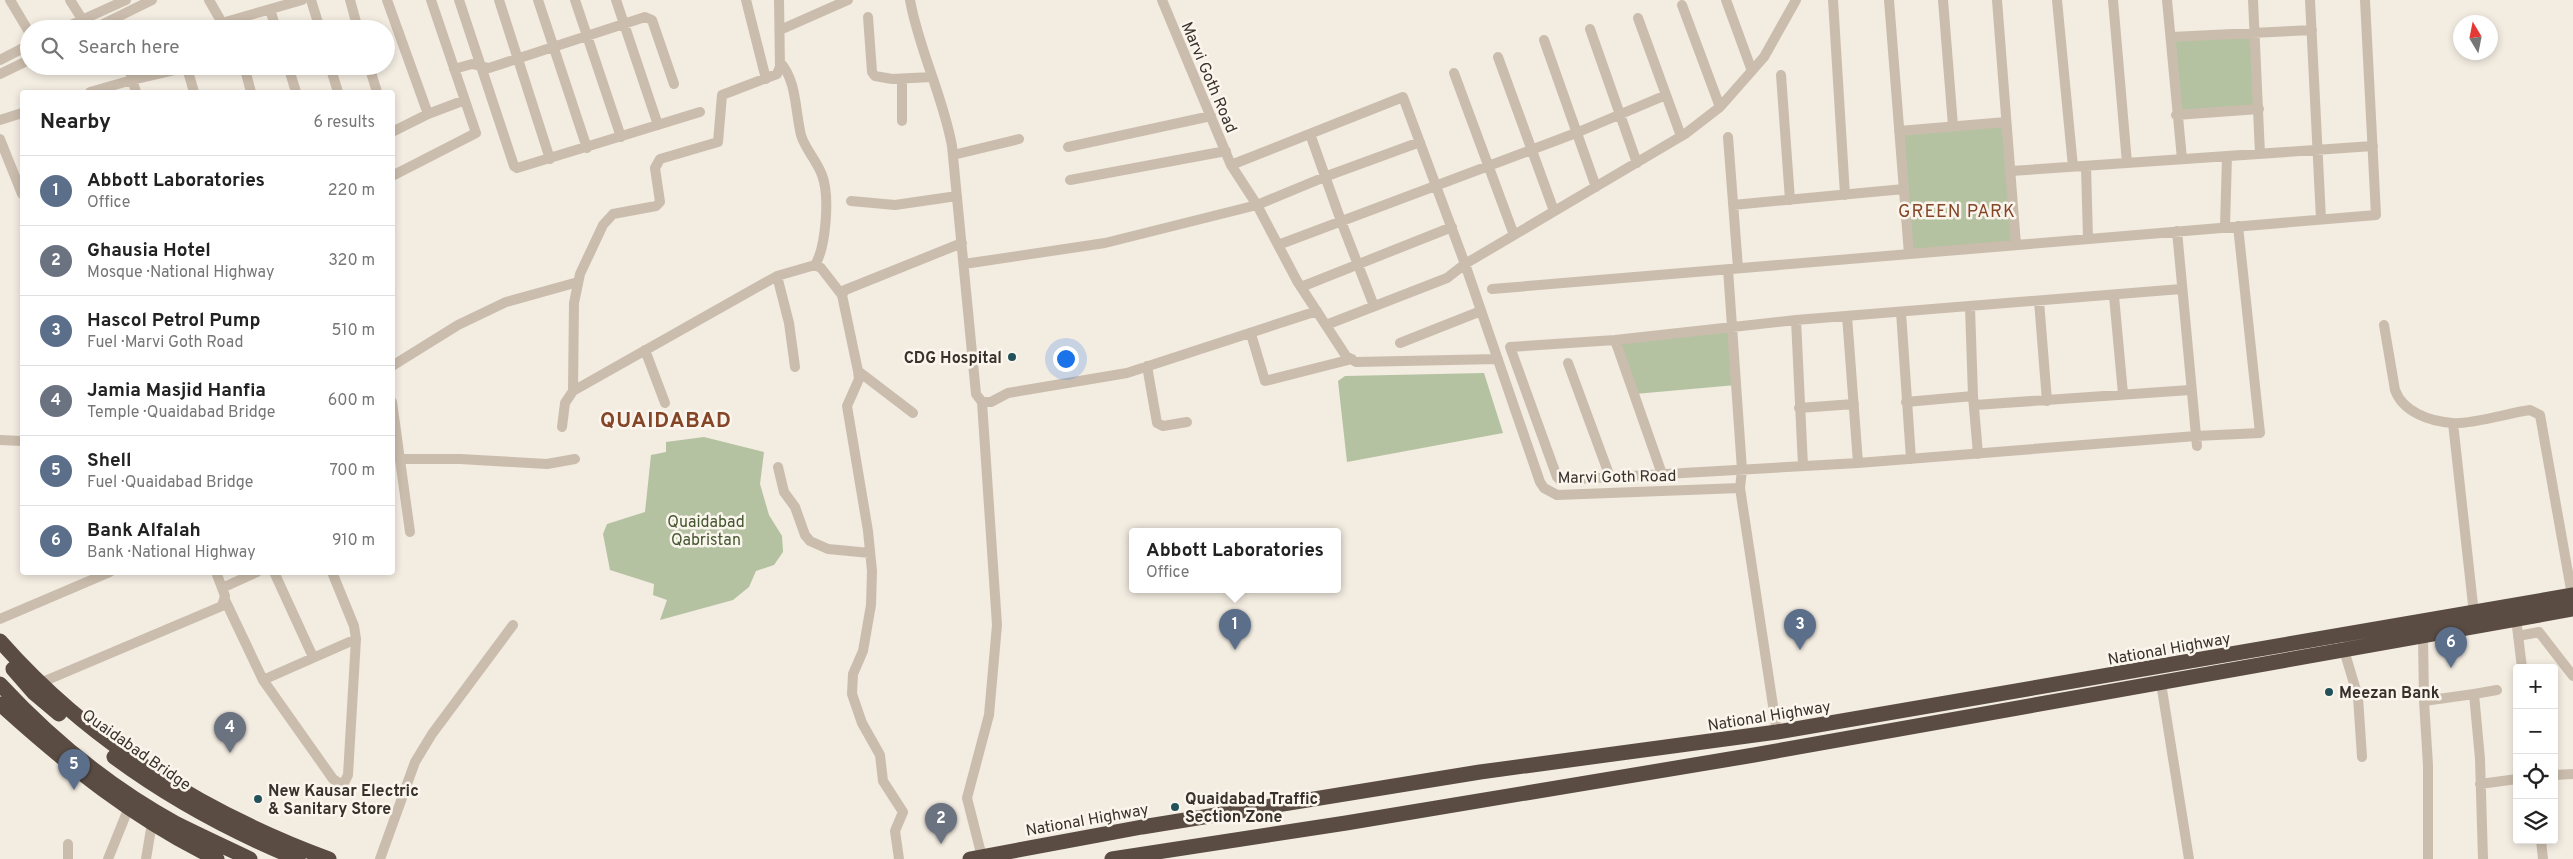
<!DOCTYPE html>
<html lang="en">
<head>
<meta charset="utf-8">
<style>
  :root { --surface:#fff; --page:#f2f2f2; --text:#222; --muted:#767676; --line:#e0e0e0; --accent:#d93025 }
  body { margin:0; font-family:Overpass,sans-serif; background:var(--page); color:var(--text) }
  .controls { position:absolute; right:15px; bottom:15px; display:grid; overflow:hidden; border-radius:5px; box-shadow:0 2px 8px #0003 }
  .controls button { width:45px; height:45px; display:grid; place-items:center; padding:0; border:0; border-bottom:1px solid var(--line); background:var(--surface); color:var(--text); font:25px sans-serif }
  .compass { position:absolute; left:2453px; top:15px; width:45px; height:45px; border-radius:50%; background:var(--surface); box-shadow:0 2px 8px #0003; rotate:350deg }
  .you { position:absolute; left:1065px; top:358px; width:18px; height:18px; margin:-12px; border:4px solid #fff; border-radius:50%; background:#1a73e8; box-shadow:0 0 0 8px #1a73e833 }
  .badge { display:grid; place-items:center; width:32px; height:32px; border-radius:50%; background:var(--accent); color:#fff; font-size:16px; font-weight:700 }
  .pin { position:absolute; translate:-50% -41px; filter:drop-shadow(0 1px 2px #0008) }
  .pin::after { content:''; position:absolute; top:26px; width:18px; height:15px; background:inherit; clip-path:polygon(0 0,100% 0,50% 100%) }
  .popup { position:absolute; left:1129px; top:528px; width:212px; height:65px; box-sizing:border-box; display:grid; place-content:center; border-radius:5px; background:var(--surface); filter:drop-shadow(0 1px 4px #0005); font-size:16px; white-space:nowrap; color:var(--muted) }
  .popup b { font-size:19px; color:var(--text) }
  .popup::after { content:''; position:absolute; left:50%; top:100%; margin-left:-10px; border:10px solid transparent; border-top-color:var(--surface) }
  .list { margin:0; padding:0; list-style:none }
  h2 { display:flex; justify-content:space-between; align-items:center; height:65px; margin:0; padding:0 20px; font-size:21px }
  h2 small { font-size:16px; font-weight:400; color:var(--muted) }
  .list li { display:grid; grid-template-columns:32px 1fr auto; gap:15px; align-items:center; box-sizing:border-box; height:70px; padding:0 20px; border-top:1px solid var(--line) }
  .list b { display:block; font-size:19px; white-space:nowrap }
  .list p { margin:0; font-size:16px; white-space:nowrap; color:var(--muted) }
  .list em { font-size:16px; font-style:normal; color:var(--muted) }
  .icon { flex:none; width:28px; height:28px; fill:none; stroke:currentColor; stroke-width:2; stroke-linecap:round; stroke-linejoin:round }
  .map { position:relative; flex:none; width:2573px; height:859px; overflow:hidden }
  .search { position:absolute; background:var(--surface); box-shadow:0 2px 8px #0003; left:20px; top:20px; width:375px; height:55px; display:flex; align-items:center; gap:12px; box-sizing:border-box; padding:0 18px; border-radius:28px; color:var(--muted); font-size:19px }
  .panel { position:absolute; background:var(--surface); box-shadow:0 2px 8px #0003; left:20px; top:90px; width:375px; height:485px; border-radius:5px }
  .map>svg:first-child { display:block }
</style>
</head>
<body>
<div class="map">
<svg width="2573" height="859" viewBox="0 0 2573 859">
  <rect width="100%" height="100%" fill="#f3ece1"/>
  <!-- green -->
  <path fill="#b4c2a1" d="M 2253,32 L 2259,109 L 2176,115 L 2171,37 Z
    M 2006,122 L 2016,245 L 1909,254 L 1899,131 Z
    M 1732,326 L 1736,385 L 1635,394 L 1616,340 Z
    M 1484,373 L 1503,433 L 1347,462 L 1338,381 L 1345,376 Z
    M 704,437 L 764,452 L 760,484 L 769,515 L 782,536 L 783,552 L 774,565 L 756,571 L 749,587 L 733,600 L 660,620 L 667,600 L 653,595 L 654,584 L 610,570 L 603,534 L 607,524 L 645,512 L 651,455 L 666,452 L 666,442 Z"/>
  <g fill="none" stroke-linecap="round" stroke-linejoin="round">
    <!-- minor -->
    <path stroke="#cbbdad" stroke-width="10" d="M 10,0 L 29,32
      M 70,0 L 82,19
      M 209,0 L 225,28
      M 311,0 L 320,29
      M 350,0 L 358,29
      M 387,0 L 428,114
      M 459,0 L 514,166 L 517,168 L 700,112
      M 499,0 L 550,159
      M 538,0 L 587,148
      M 575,0 L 621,137
      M 616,0 L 658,125
      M 746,0 L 766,79
      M 910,0 C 919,50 943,96 952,146 L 976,394 L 982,402 L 991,402 L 1008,393 L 1127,373 L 1317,311
      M 1162,0 L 1231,165 L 1257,205 L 1297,281 L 1346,356 L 1356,362 L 1498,359
      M 1726,0 L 1752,71
      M 1833,0 L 1845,195
      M 1889,0 L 1909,254
      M 1943,0 L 1953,126
      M 1997,0 L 2016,245
      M 2057,0 L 2073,167
      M 2113,0 L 2127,163
      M 2167,0 L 2182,159
      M 2253,0 L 2260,154
      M 2310,0 L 2321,219
      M 1682,5 L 1720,107
      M 270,9 L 276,29
      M 868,17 L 872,72 L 875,76 L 892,79 L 932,77
      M 1638,18 L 1681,136
      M 113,19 L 116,29
      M 222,23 L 302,0
      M 62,29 L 126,0
      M 93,29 L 152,0
      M 1590,29 L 1637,163
      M 780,30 L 848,0
      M 2171,37 L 2312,30
      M 1544,40 L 1596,187
      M 1498,57 L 1554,211
      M 0,60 L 29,45
      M 780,62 C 797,81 795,111 801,135 C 805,149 817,161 822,175 C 830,196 826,247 815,265
      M 128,66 L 136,92
      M 244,66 L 251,92
      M 288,66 L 296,92
      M 330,66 L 338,92
      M 369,66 L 377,92
      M 187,68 L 194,92
      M 454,69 L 472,64 L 489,68 L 645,17 L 652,20 L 674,84
      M 1454,73 L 1514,235
      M 0,74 L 29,60
      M 1781,75 L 1790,200
      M 90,92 L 132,80 L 193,66
      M 2176,115 L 2259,109
      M 0,120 L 22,113
      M 902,121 L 902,79
      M 1899,131 L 2006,122
      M 392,132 L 428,114 L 465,100
      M 1310,134 L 1341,221 L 1374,306
      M 1728,137 L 1738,268
      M 0,139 L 22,194
      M 1068,147 L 1211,116
      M 953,155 L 1019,139
      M 1231,165 L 1403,97 L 1465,264 L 1540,482 L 1544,488 L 1557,495 L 1740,488 L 1777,732
      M 2086,166 L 2088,239
      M 2011,171 L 2373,146
      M 392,176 L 476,133 L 431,0
      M 1070,180 L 1226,151
      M 851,201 L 895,205 L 957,196
      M 1733,205 L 1904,189
      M 2225,227 L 2227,156
      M 2177,231 L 2197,446
      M 1278,245 L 1576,133 L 1666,95
      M 964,264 L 1105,243 L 1257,205 L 1327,176 L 1420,142
      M 1728,269 L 1742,470 L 1740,488
      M 777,276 L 789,323 L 795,367
      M 1301,287 L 1452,227
      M 1492,289 L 2376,215 L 2365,0
      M 2114,296 L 2123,394
      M 2039,301 L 2047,401
      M 1970,307 L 1973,396 L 1978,454
      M 1901,312 L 1911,459
      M 1847,316 L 1858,463 L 2196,436 L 2260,433 L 2238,226
      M 1796,320 L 1803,466
      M 1326,325 L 1447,278 L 1465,264 L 1685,134 L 1720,107 L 1764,57 L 1796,0
      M 2384,325 L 2395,390 C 2403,412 2429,421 2452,423 C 2468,425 2506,414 2524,411 L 2530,410 L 2540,415 L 2572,595
      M 1251,334 L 1265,381 L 1352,359
      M 1615,340 L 1662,474
      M 1400,343 L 1481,311
      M 645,350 L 665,403
      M 1568,363 L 1610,477
      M 392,366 L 458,325 L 506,302 L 578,282
      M 1147,366 L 1157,423 L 1163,426 L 1187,422
      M 858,371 L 913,413
      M 573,391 L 574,303 L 580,274 L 603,225 L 613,214 L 656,206 L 660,202 L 655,168 L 660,159 L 718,142 L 722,95 L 777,74 L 780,67 L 779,0
      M 392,402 L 410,532
      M 1906,402 L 1973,396
      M 1975,405 L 2190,390
      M 1799,408 L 1854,404
      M 2453,423 L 2474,614
      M 562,427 L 565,403 L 573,391 L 777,276 L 815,265 L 821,268 L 842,295
      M 0,440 L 22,441
      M 400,459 L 460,459 L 547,464 L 575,459
      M 1858,463 L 1560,480 L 1557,477 L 1510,347 L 1615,340 L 1796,320 L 2181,289
      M 778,467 L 784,492 L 795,507 L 805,535 L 810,541 L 828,549 L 870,553
      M 274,572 L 313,657
      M 222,588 L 257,572
      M 225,600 L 263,680 L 333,779 L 341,784 L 345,781 L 348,775 L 356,639 L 354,626 L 332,572
      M 2516,618 L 2522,668
      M 0,619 L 110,572
      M 2423,636 L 2424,701 L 2474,694
      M 2518,636 L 2539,632 L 2573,676
      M 2344,650 L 2358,697 L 2362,757
      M 263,680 L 356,639
      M 40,683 L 222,606 L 225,596 L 216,572
      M 2161,683 L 2189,859
      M 2424,701 L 2428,765 L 2428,859
      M 2554,775 L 2573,774
      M 2480,784 L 2517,779
      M 2541,840 L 2543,859
      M 68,844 L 68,859
      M 982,857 L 967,798 L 989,715 L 997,625 L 982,402
      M 108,859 L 129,807
      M 146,859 L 152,823
      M 380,859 L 415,762 L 432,734 L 513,625
      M 899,859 L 895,831 L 903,812 L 883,781 L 880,755 L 862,723 L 852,694 L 853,674 L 863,651 L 871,605 L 872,571 L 868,531 L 847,406 L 859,379 L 858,371 L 842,295 L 845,290 L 962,243
      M 2483,859 L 2480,759 L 2474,694 L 2497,690"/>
    <!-- highway -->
    <path stroke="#5a4c43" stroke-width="15" d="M 0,641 C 88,741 204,813 329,859
      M 13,669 L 34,693 L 59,714
      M 0,684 C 51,739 111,788 177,824 C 201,836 225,847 250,859
      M 0,704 C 66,764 136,820 217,859
      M 114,757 C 171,799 232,832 298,859
      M 970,859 L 1142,827 L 1480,772 L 1777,732 L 2573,595
      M 1112,859 L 1346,823 L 1754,755 L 2573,609"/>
  </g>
  <!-- markers -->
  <g fill="#22515a" stroke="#faf5ed" stroke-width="2">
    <circle cx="1012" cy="357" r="5"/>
    <circle cx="2329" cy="692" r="5"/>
    <circle cx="258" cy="799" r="5"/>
    <circle cx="1175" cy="807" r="5"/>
  </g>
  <g text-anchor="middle" stroke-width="5" stroke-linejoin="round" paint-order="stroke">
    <!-- street labels -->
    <g font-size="16" fill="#39312b" stroke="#faf5ed">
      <text transform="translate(1210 77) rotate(67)" y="6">Marvi Goth Road</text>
      <text transform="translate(1617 476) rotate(-1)" y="6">Marvi Goth Road</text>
      <text transform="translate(2169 648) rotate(-10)" y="6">National Highway</text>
      <text transform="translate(1769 715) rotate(-9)" y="6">National Highway</text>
      <text transform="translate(137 749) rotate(35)" y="6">Quaidabad Bridge</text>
      <text transform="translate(1087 819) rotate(-10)" y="6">National Highway</text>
    </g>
    <!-- poi labels -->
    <g font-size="16" font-weight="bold" fill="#39312b" stroke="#faf5ed" text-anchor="start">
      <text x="1002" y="363" text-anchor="end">CDG Hospital</text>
      <text x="2339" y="698">Meezan Bank</text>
      <text x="268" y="796">New Kausar Electric<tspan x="268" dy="18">&amp; Sanitary Store</tspan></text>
      <text x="1185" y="804">Quaidabad Traffic<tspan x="1185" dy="18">Section Zone</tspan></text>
    </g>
    <!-- park labels -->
    <g font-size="16" fill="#455730" stroke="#faf5ed">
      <text x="706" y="527">Quaidabad<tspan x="706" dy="18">Qabristan</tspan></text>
    </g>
    <!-- neighbourhood labels -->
    <g font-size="18" letter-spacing="1" fill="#854527" stroke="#faf5ed">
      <text x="1957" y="217">GREEN PARK</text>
    </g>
    <!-- district labels -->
    <g font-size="21" font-weight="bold" letter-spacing="1" fill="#854527" stroke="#faf5ed">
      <text x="666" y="427">QUAIDABAD</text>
    </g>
  </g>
</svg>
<div class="controls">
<button>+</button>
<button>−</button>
<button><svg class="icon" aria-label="locate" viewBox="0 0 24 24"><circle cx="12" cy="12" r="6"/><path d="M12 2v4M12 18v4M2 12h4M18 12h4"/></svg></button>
<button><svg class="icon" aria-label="layers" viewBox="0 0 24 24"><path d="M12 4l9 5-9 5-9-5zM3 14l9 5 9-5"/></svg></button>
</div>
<svg class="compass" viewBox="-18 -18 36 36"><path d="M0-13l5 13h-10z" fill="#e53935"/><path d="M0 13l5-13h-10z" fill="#767676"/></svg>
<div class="you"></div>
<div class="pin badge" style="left:1235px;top:650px;background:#5c6f8a">1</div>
<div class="popup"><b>Abbott Laboratories</b>Office</div>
<div class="pin badge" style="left:941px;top:844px;background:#6b7280">2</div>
<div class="pin badge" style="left:1800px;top:650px;background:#5c6f8a">3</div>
<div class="pin badge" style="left:230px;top:753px;background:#6b7280">4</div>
<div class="pin badge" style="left:74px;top:790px;background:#5c6f8a">5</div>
<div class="pin badge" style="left:2451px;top:668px;background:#5c6f8a">6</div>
<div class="search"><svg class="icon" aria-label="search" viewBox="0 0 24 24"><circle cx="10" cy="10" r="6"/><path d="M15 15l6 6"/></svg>Search here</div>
<section class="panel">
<h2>Nearby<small>6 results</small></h2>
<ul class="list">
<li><span class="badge" style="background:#5c6f8a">1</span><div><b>Abbott Laboratories</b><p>Office</p></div><em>220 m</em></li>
<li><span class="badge" style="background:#6b7280">2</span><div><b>Ghausia Hotel</b><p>Mosque · National Highway</p></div><em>320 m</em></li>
<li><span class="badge" style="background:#5c6f8a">3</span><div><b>Hascol Petrol Pump</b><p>Fuel · Marvi Goth Road</p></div><em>510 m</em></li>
<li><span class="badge" style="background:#6b7280">4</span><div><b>Jamia Masjid Hanfia</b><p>Temple · Quaidabad Bridge</p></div><em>600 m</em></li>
<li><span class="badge" style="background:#5c6f8a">5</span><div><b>Shell</b><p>Fuel · Quaidabad Bridge</p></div><em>700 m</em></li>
<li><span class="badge" style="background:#5c6f8a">6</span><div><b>Bank Alfalah</b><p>Bank · National Highway</p></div><em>910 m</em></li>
</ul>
</section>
</div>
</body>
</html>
